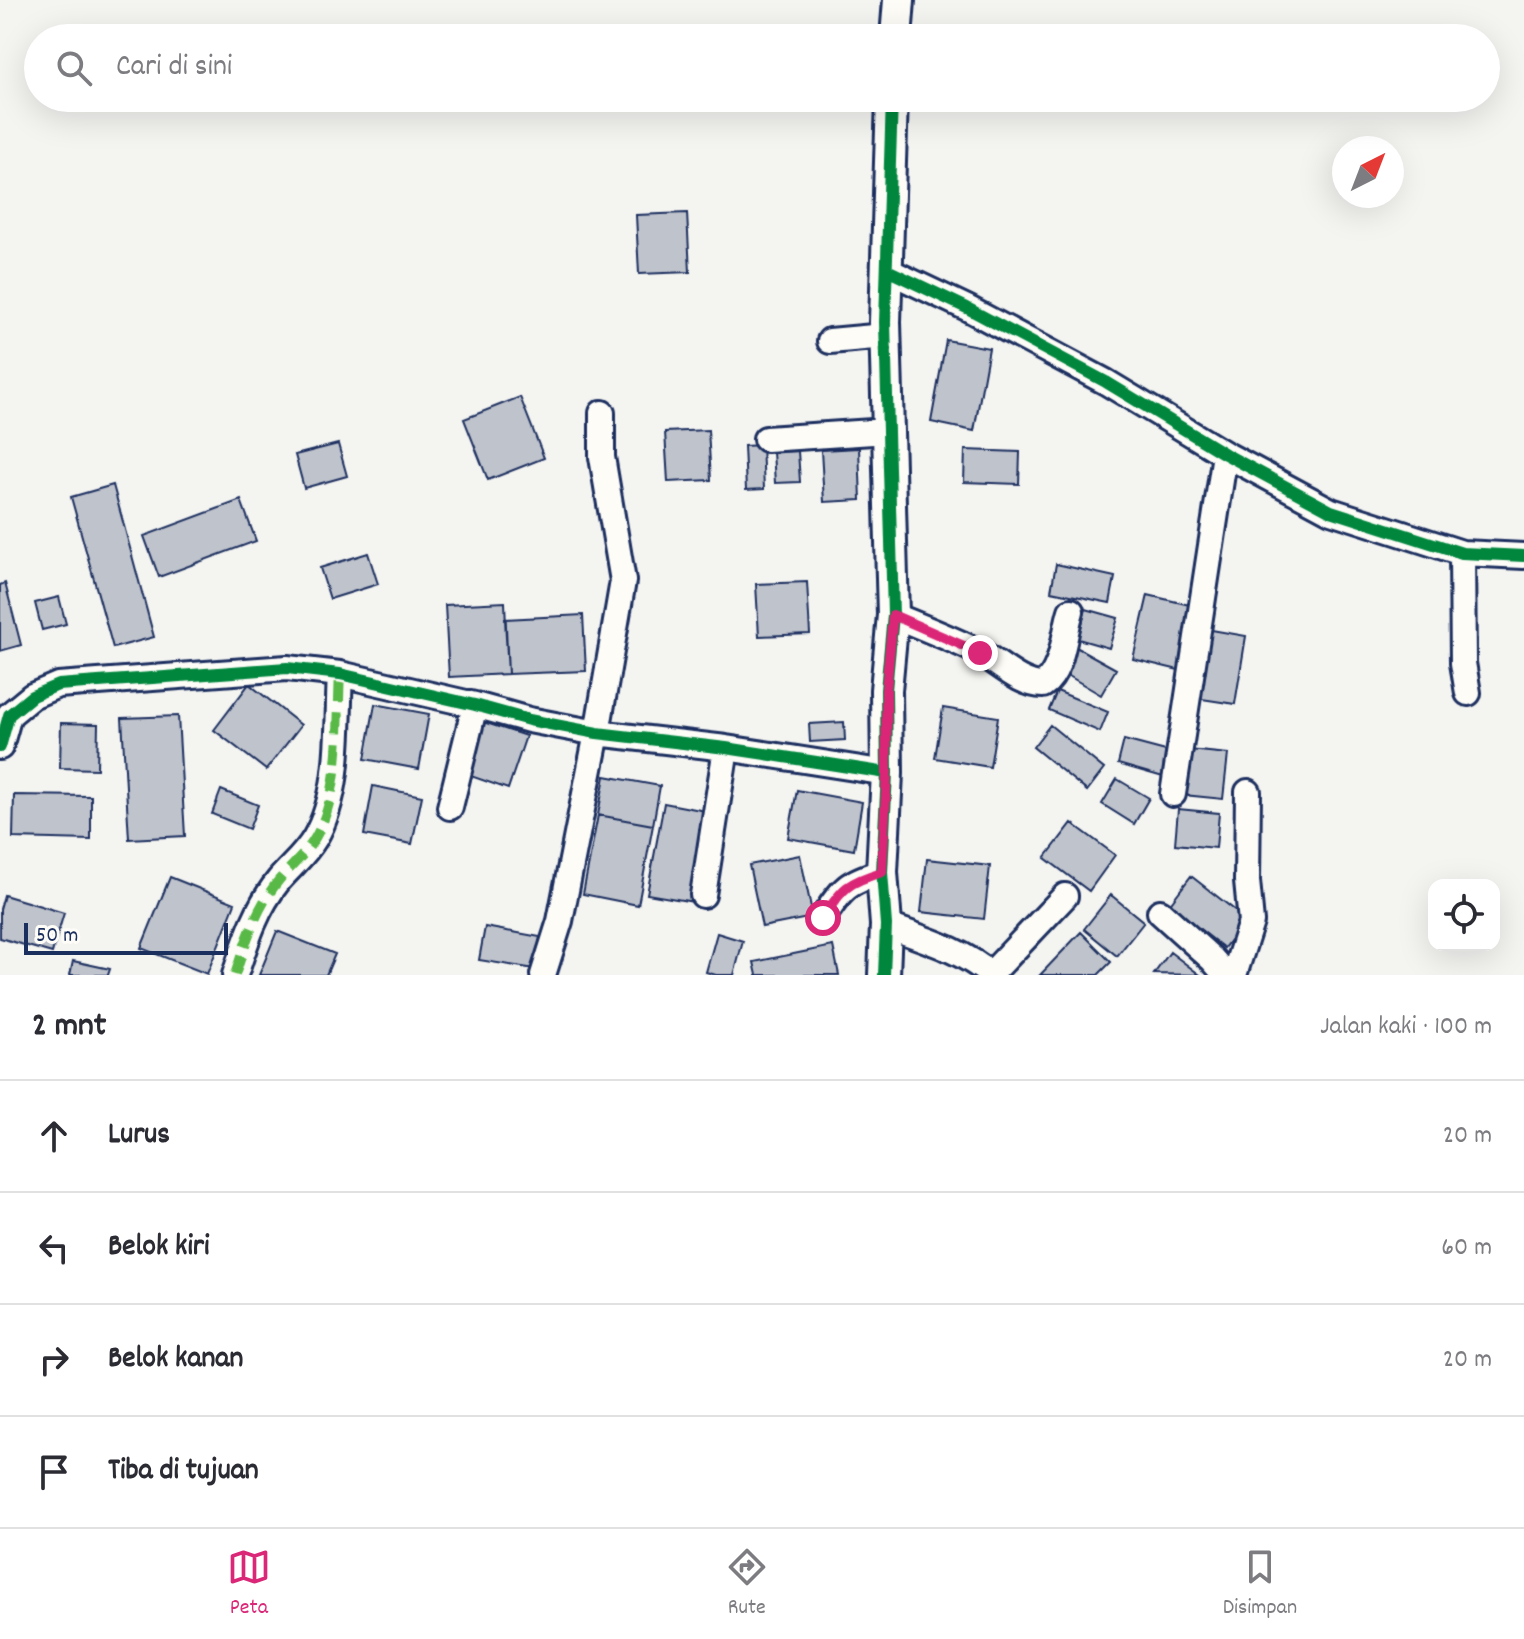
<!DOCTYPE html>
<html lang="id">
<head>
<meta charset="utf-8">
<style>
  :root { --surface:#fff; --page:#f7f7f7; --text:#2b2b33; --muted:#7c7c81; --line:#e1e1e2; --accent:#db2777 }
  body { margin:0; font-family:Dekko,sans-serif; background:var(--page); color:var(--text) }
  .controls { position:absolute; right:24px; bottom:24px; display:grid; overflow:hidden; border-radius:16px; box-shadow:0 8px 32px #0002 }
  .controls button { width:72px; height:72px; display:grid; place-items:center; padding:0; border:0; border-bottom:2px solid var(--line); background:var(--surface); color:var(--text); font:40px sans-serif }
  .compass { position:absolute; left:1332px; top:136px; width:72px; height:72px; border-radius:50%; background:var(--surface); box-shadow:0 8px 32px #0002; rotate:42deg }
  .scale { position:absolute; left:24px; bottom:20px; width:204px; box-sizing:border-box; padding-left:8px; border:4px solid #1b2f5e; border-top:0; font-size:22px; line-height:28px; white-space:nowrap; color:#1b2f5e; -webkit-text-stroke:6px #fdfcf7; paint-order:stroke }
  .stop { position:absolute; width:24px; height:24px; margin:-18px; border:6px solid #db2777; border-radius:50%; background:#fff }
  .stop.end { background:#db2777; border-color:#fff; box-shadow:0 2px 8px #0008 }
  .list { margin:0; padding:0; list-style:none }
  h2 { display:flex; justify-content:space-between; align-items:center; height:104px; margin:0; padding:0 32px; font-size:34px }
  h2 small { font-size:26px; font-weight:400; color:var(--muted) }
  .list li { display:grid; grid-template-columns:52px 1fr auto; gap:24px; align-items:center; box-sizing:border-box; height:112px; padding:0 32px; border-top:2px solid var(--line) }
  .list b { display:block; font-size:30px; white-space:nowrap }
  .list em { font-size:26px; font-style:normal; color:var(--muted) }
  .icon { flex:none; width:44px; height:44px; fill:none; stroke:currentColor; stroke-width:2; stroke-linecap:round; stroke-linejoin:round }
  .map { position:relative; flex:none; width:1524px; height:975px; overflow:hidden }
  .search { position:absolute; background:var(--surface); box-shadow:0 8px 32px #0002; left:24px; right:24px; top:24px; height:88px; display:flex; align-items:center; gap:20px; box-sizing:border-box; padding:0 28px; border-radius:44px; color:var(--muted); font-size:30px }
  .sheet { height:552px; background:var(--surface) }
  nav { display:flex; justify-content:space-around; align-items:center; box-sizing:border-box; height:112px; border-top:2px solid var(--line); background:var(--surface); font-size:22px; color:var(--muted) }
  nav a { display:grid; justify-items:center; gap:4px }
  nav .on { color:var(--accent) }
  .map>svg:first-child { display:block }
</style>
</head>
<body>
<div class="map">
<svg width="1524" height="975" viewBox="0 0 1524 975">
  <rect width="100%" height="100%" fill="#f4f4f1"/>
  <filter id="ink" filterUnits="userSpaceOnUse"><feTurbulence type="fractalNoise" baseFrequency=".0125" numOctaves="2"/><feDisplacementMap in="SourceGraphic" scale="16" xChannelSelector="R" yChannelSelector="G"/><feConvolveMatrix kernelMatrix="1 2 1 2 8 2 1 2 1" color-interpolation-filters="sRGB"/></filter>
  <g filter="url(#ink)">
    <!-- building -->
    <path fill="#bfc3cc" stroke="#1b2f5e" stroke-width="2" d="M 687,213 L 690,272 L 639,274 L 636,215 Z
      M 946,340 L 989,348 L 974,431 L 931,422 Z
      M 520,397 L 544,458 L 488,480 L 464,419 Z
      M 708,430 L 711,480 L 668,482 L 665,432 Z
      M 338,444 L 347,476 L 304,488 L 295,455 Z
      M 762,445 L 764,489 L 746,490 L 744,446 Z
      M 859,448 L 861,500 L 824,502 L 821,450 Z
      M 965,450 L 1020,452 L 1019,484 L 964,482 Z
      M 798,451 L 800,482 L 775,483 L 773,452 Z
      M 113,485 L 154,637 L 113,648 L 71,497 Z
      M 241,500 L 256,541 L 159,577 L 144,536 Z
      M 368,553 L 378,584 L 330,599 L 320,568 Z
      M 1056,564 L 1115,577 L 1110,603 L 1051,591 Z
      M 807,582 L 810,634 L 759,636 L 756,584 Z
      M 5,583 L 21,645 L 0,651 L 0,585 Z
      M 1148,595 L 1202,608 L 1187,672 L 1133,659 Z
      M 59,597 L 66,624 L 42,630 L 35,603 Z
      M 505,602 L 508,674 L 449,677 L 445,605 Z
      M 1086,609 L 1118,618 L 1109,648 L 1078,639 Z
      M 583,615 L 586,671 L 508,674 L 505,619 Z
      M 1206,629 L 1246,636 L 1235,704 L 1195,698 Z
      M 1076,647 L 1116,669 L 1101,695 L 1062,672 Z
      M 249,684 L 301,725 L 266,770 L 214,730 Z
      M 1057,691 L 1108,712 L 1100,732 L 1049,710 Z
      M 375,704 L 429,714 L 419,769 L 365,759 Z
      M 943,708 L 998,717 L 990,767 L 935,758 Z
      M 178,716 L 185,836 L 129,839 L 122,718 Z
      M 480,721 L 526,736 L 508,789 L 462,773 Z
      M 844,722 L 845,740 L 810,742 L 809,724 Z
      M 61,723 L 98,724 L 97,769 L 60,768 Z
      M 1050,725 L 1104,769 L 1087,791 L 1033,747 Z
      M 1124,740 L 1177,754 L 1170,779 L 1118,764 Z
      M 1189,750 L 1228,754 L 1223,799 L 1184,795 Z
      M 605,776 L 660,786 L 653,825 L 598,815 Z
      M 1117,779 L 1149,798 L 1134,824 L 1102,804 Z
      M 373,786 L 422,796 L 412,844 L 364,835 Z
      M 221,790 L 258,805 L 249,829 L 212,814 Z
      M 797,790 L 862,802 L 854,850 L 788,838 Z
      M 14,795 L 91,796 L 91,840 L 13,838 Z
      M 664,803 L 711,812 L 694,902 L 647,894 Z
      M 1178,809 L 1219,813 L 1216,848 L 1175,844 Z
      M 598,815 L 653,825 L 638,905 L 583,894 Z
      M 1072,823 L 1115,855 L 1089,891 L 1045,858 Z
      M 800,855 L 813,917 L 762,927 L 749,865 Z
      M 927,859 L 990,866 L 984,919 L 921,912 Z
      M 1191,876 L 1246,919 L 1224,948 L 1169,905 Z
      M 170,877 L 235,903 L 207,974 L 141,948 Z
      M 4,895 L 64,913 L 52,953 L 0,938 L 0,909 Z
      M 1111,895 L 1144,922 L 1117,956 L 1084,929 Z
      M 485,927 L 540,937 L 535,969 L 479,960 Z
      M 277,931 L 335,954 L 326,975 L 259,975 Z
      M 1081,932 L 1111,962 L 1098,975 L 1040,975 Z
      M 717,933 L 743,941 L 734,975 L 716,975 L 706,972 Z
      M 833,946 L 839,975 L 757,975 L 754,962 Z
      M 1170,952 L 1200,975 L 1154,974 Z
      M 73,961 L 110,969 L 108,975 L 70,975 Z"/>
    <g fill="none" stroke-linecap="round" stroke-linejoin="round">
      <!-- minor casing -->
      <g stroke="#1b2f5e" stroke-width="30">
        <path id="minor" d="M 887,270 L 967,308 L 1106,382 L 1225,454 L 1331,511 L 1462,553 L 1524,556
          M 830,341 L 885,336
          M 766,439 L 888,431
          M 1462,553 L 1463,663 L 1468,693
          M 893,615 C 922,627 953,639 981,653 C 1000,664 1021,685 1043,685 C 1063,671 1064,633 1071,611
          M 0,747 L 9,715 L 32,696 L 58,685 L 287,668 L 340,674 L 475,705 L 529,720 L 597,733 L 726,748 L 887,773
          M 1173,794 L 1225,454
          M 450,807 L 475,705
          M 703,895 L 726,748
          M 1160,912 L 1212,959 L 1226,975
          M 823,918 C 842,888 848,882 882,872
          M 886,925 C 923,939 961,949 991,975
          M 991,974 L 1065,896
          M 235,975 C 246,941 256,908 279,880 C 291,866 305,855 315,838 C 342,791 337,727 340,674
          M 543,975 L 560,921 L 597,733 L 623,581 L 602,457 L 602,413
          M 1234,975 L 1251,922 L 1247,881 L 1248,792"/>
      </g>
      <!-- tertiary casing -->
      <g stroke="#1b2f5e" stroke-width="36">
        <path id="tertiary" d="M 896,38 L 899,0
          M 884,975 L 886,925 L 882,872 L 887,773 L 886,690 L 893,615 L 885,322 L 892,98"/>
      </g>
      <!-- minor -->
      <use href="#minor" stroke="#fdfcf7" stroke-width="24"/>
      <!-- tertiary -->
      <use href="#tertiary" stroke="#fdfcf7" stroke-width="30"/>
      <!-- quiet -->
      <path stroke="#58b947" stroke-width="10" stroke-dasharray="20 10" stroke-linecap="butt" d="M 235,975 C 246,941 256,908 279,880 C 291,866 305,855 315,838 C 342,791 337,727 340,674"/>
      <!-- cycleway casing -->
      <g stroke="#fdfcf7" stroke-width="17">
        <path id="cycleway" d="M 887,270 L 967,308 L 1106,382 L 1225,454 L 1331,511 L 1462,553 L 1524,556
          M 0,747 L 9,715 L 32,696 L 58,685 L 287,668 L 340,674 L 475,705 L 529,720 L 597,733 L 726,748 L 887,773
          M 884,975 L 886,925 L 882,872 L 887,773 L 886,690 L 893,615 L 885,322 L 892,98"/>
      </g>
      <!-- cycleway -->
      <use href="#cycleway" stroke="#00873e" stroke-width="12"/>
    </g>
  </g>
  <g fill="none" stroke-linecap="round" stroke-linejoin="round" filter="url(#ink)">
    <!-- route -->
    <path stroke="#db2777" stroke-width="10" d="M 823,918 C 842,888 848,882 882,872 L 887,773 L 886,690 L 893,615 L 980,653"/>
  </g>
</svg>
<div class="controls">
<button><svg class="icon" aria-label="locate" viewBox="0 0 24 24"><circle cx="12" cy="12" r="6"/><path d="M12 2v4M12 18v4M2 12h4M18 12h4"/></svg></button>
</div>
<svg class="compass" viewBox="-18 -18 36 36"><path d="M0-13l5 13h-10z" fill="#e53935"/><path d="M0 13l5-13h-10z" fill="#7c7c81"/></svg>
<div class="scale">50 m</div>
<div class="stop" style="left:823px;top:918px"></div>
<div class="stop end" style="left:980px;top:653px"></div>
<div class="search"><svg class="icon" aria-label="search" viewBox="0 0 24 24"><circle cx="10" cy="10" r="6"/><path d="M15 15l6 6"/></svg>Cari di sini</div>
</div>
<section class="sheet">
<h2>2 mnt<small>Jalan kaki · 100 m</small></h2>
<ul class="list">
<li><svg class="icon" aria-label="ahead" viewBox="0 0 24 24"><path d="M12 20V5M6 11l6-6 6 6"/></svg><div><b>Lurus</b></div><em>20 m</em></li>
<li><svg class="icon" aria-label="left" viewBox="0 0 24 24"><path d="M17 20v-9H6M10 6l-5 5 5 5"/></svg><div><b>Belok kiri</b></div><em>60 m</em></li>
<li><svg class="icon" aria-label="right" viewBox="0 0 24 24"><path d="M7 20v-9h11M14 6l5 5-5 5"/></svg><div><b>Belok kanan</b></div><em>20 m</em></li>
<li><svg class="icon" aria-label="arrive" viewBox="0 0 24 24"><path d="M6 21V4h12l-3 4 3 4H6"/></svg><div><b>Tiba di tujuan</b></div></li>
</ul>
</section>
<nav>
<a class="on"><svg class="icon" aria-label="map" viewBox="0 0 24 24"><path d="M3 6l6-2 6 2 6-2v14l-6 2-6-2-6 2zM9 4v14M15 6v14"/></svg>Peta</a>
<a><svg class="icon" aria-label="directions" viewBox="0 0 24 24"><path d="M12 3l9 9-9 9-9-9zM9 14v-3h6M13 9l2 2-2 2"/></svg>Rute</a>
<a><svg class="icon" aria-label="saved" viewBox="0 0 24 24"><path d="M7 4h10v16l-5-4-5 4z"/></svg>Disimpan</a>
</nav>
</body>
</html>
